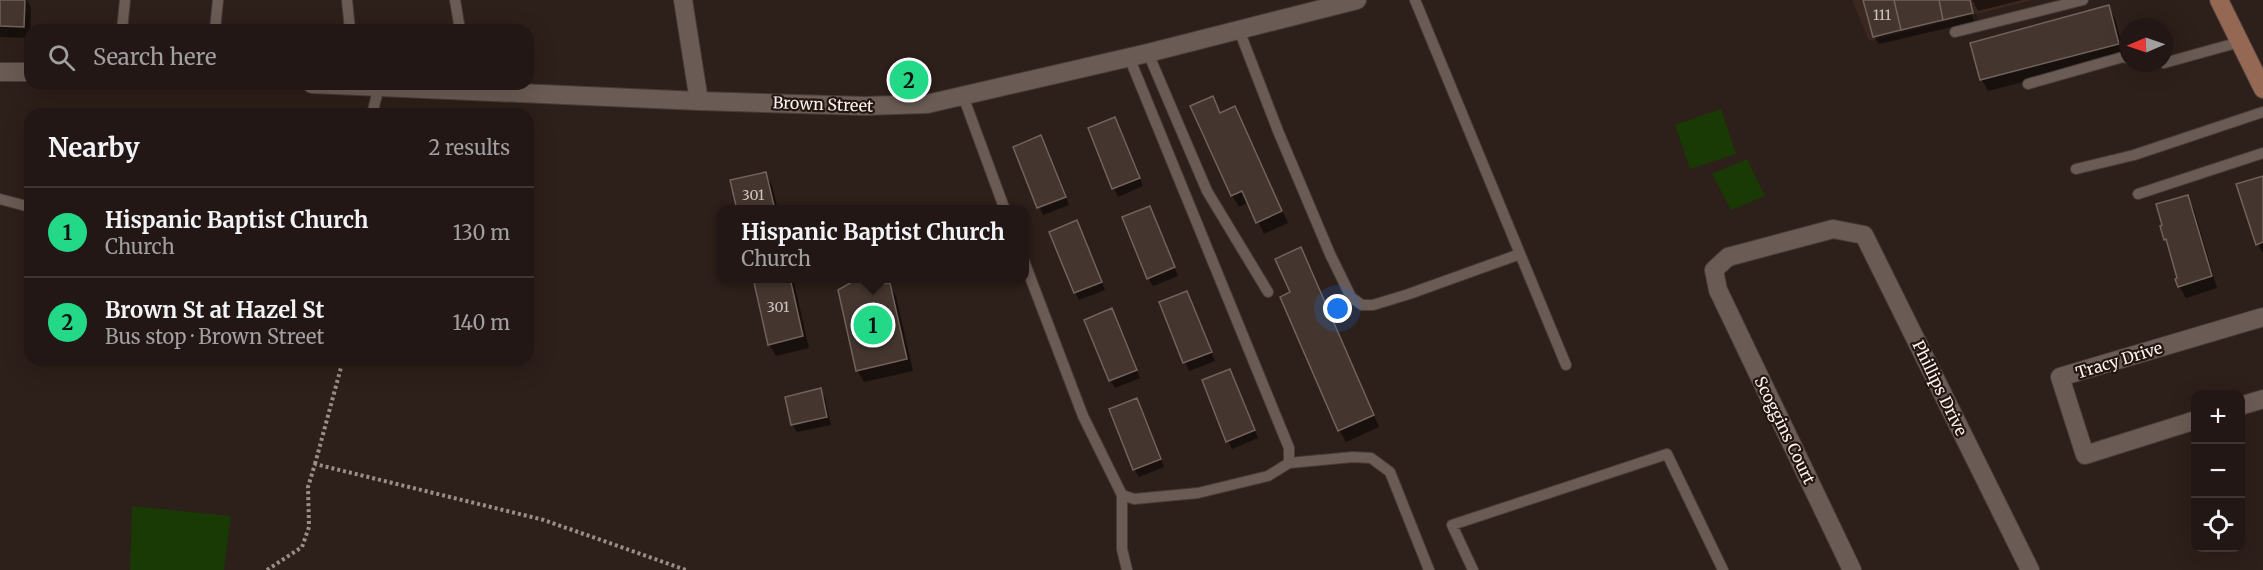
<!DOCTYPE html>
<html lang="en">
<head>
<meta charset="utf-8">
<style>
  :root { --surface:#221714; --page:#2a201d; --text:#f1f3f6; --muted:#a29fa0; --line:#3f3634; --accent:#23d886 }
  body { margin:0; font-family:Merriweather,serif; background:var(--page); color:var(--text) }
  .controls { position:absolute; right:18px; bottom:18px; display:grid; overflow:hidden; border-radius:12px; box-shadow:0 6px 24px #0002 }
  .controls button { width:54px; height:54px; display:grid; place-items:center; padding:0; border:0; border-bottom:2px solid var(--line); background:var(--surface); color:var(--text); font:30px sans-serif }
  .compass { position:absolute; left:2119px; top:18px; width:54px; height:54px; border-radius:50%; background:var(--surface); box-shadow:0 6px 24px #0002; rotate:268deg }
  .you { position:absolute; left:1338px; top:309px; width:21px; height:21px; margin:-15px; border:4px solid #fff; border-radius:50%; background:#1a73e8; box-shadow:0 0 0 9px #1a73e833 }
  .badge { display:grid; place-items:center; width:39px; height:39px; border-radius:50%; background:var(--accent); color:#111; font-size:20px; font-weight:700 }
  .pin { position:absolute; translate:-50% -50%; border:3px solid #fff; box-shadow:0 2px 6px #0006 }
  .popup { position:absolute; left:717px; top:205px; width:312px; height:78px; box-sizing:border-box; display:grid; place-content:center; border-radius:12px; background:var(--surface); filter:drop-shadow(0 2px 4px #0005); font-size:20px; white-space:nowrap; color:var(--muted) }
  .popup b { font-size:22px; color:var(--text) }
  .popup::after { content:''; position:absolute; left:50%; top:100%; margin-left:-12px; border:12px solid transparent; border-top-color:var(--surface) }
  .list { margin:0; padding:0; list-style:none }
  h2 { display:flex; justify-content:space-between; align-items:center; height:78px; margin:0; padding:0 24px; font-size:26px }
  h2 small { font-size:20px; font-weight:400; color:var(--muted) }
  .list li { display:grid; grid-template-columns:39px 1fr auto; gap:18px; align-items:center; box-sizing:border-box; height:90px; padding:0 24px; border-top:2px solid var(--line) }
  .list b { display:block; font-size:22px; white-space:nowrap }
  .list p { margin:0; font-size:20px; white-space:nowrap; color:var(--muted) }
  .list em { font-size:20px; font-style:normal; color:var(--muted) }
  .icon { flex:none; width:33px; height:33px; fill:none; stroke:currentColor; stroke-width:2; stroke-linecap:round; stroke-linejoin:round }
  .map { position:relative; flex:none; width:2263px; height:570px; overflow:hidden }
  .search { position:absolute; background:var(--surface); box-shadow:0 6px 24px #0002; left:24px; top:24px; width:510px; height:66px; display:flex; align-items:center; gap:15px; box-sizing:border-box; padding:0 21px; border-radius:18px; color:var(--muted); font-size:22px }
  .panel { position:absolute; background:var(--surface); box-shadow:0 6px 24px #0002; left:24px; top:108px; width:510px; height:258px; border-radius:18px }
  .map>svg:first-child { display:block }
</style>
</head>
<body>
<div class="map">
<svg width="2263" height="570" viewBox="0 0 2263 570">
  <rect width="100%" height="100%" fill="#2d1f1a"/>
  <!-- built -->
  <path fill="#3a271f" d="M 1852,0 L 2033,0 L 1869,41 Z"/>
  <!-- green -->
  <path fill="#193a05" d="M 1721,109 L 1736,154 L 1690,169 L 1675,125 Z
    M 1747,159 L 1765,196 L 1731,210 L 1712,174 Z
    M 132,506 L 231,516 L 224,570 L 130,570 Z"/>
  <!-- shadow -->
  <path fill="#0007" d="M 0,0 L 27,0 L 31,7 L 30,38 L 0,37 Z
    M 1865,0 L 1969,0 L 1974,21 L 1976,20 L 1972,2 L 1977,21 L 1879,44 L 1874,36 Z
    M 1972,0 L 2022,0 L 1978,11 Z
    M 2108,7 L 2115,19 L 2125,56 L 1988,91 L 1982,80 L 1972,44 Z
    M 1212,98 L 1221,114 L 1235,108 L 1288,223 L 1264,234 L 1249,202 L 1239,207 L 1232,195 Z
    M 1115,119 L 1143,186 L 1118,197 L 1090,129 Z
    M 1045,145 L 1069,205 L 1043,215 L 1015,148 Z
    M 765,173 L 772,185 L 778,210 L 738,210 Z
    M 2263,177 L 2263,252 L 2262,252 L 2258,244 Z
    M 2187,197 L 2194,209 L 2217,288 L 2186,298 L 2179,286 L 2158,205 Z
    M 1150,208 L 1178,276 L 1153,286 L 1148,278 Z
    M 1077,222 L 1105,290 L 1079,300 L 1075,292 Z
    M 1301,249 L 1379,427 L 1346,442 L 1339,430 L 1292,293 Z
    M 754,278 L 793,278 L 809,348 L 776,356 L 769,344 Z
    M 889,284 L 896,296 L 913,371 L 864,382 L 857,370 L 883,285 Z
    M 1187,293 L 1215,361 L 1189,371 L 1161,303 Z
    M 1112,310 L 1140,378 L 1115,388 L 1110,380 Z
    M 1234,379 L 1258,438 L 1232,449 L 1228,441 Z
    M 820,390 L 825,398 L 831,425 L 797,432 L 792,424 Z
    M 1140,407 L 1164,467 L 1139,477 L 1134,469 Z"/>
  <!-- building -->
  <path fill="#44362f" stroke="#72625b" stroke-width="1.5" d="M 0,0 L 25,0 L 24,27 L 0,26 Z
    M 1863,0 L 1894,0 L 1901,30 L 1873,37 Z
    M 1894,0 L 1939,0 L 1943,20 L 1901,30 Z
    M 1939,0 L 1970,0 L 1973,13 L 1943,20 Z
    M 2109,5 L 2119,44 L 1980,80 L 1970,43 Z
    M 1213,96 L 1220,113 L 1235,106 L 1282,211 L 1256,223 L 1242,191 L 1231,196 L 1190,106 Z
    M 1115,117 L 1140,178 L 1112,189 L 1088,128 Z
    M 1041,135 L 1066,197 L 1037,208 L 1013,147 Z
    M 766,172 L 775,210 L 737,210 L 730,180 Z
    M 2263,176 L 2263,242 L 2256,245 L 2236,184 Z
    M 2188,195 L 2212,276 L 2178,287 L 2175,279 L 2177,278 L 2166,239 L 2164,240 L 2160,226 L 2162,225 L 2156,204 Z
    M 1150,206 L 1175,267 L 1147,279 L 1122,217 Z
    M 1077,220 L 1102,282 L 1074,293 L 1049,232 Z
    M 1301,247 L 1374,415 L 1338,431 L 1280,297 L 1290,292 L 1275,259 Z
    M 753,278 L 790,278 L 803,336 L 768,345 Z
    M 863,279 L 882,279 L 883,284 L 890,283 L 907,359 L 856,371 L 838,290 L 852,282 Z
    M 1187,291 L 1212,352 L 1183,363 L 1159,302 Z
    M 1112,308 L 1137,370 L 1109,381 L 1084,320 Z
    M 1230,369 L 1255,430 L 1226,442 L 1202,380 Z
    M 821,388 L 827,417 L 791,425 L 785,397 Z
    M 1137,398 L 1161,459 L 1133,470 L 1109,409 Z"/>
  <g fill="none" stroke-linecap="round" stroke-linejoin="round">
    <!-- service casing -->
    <g stroke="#483c38" stroke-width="12">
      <path id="service" d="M 347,0 L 350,30
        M 455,0 L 460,30
        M 1415,0 L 1566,365
        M 122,30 L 125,0
        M 215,30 L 218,0
        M 1239,30 L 1278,131 L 1330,254 L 1351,297 L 1362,305 L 1373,305 L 1409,294 L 1520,254
        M 1955,32 L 2083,0
        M 1148,53 L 1207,191 L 1268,292
        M 2164,63 L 2240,42
        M 2028,84 L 2123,57 L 2128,58
        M 963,96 L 1005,210
        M 372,114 L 379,87
        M 2076,169 L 2134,155 L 2263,112
        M 2138,194 L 2263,153
        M 0,199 L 30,207
        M 1024,261 L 1083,416 L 1122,495 L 1134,499 L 1198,493 L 1268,476 L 1289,463 L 1289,448 L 1129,57
        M 1289,463 L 1353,457 L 1371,458 L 1390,472 L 1429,570
        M 1122,495 L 1122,549 L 1127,570
        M 1473,570 L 1452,525 L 1667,454 L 1723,570"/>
    </g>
    <!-- minor casing -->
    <g stroke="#483c38" stroke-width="20">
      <path id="minor" d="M 683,0 L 699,101
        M 2240,406 L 2263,399
        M 2196,420 L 2085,455 L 2060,377 L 2263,317
        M 1852,570 L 1718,290 L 1714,270 L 1728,257 L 1833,229 L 1864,235 L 2030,570"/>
    </g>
    <!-- tertiary casing -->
    <g stroke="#483c38" stroke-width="20">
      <path id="tertiary" d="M 0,72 L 30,72
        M 312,84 L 699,101 L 865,106 L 927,104 L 1148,53 L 1357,0"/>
    </g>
    <!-- secondary casing -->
    <g stroke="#483c38" stroke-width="20">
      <path id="secondary" d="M 2219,0 L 2263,89"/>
    </g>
    <!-- path -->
    <path stroke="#998e89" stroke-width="4" stroke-dasharray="3 3" stroke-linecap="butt" d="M 315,464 L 343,360
      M 267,570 L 302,547 L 309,527 L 308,487 L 315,464 L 544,520 L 686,570"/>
    <!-- service -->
    <use href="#service" stroke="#6a5b54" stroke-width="10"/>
    <!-- minor -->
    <use href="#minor" stroke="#6a5b54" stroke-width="18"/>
    <!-- tertiary -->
    <use href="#tertiary" stroke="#6a5b54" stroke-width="18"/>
    <!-- secondary -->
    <use href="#secondary" stroke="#946852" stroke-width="18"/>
  </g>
  <g text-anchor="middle" stroke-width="4.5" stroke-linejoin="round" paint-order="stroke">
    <!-- number labels -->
    <g font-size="14" fill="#cdc3be">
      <text x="1882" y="20">111</text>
      <text x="753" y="200">301</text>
      <text x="778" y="312">301</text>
    </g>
    <!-- street labels -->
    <g font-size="16" fill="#fbf2ee" stroke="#231611">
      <text transform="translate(823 104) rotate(2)" y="6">Brown Street</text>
      <text transform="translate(2119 360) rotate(-17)" y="6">Tracy Drive</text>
      <text transform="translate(1940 388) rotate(64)" y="6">Phillips Drive</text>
      <text transform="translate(1785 430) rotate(64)" y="6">Scoggins Court</text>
    </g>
  </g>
</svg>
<div class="controls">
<button>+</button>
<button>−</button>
<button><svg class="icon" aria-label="locate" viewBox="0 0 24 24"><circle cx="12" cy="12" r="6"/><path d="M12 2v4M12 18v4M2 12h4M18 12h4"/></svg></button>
</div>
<svg class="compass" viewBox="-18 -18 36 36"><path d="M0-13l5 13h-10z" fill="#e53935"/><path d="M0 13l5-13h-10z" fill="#a29fa0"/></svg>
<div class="you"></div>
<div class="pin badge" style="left:873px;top:325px">1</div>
<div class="popup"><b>Hispanic Baptist Church</b>Church</div>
<div class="pin badge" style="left:909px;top:80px">2</div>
<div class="search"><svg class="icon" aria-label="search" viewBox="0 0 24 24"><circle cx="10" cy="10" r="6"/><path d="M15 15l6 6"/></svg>Search here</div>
<section class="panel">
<h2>Nearby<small>2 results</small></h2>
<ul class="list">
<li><span class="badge">1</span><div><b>Hispanic Baptist Church</b><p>Church</p></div><em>130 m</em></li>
<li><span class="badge">2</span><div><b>Brown St at Hazel St</b><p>Bus stop · Brown Street</p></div><em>140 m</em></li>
</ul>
</section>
</div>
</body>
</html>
